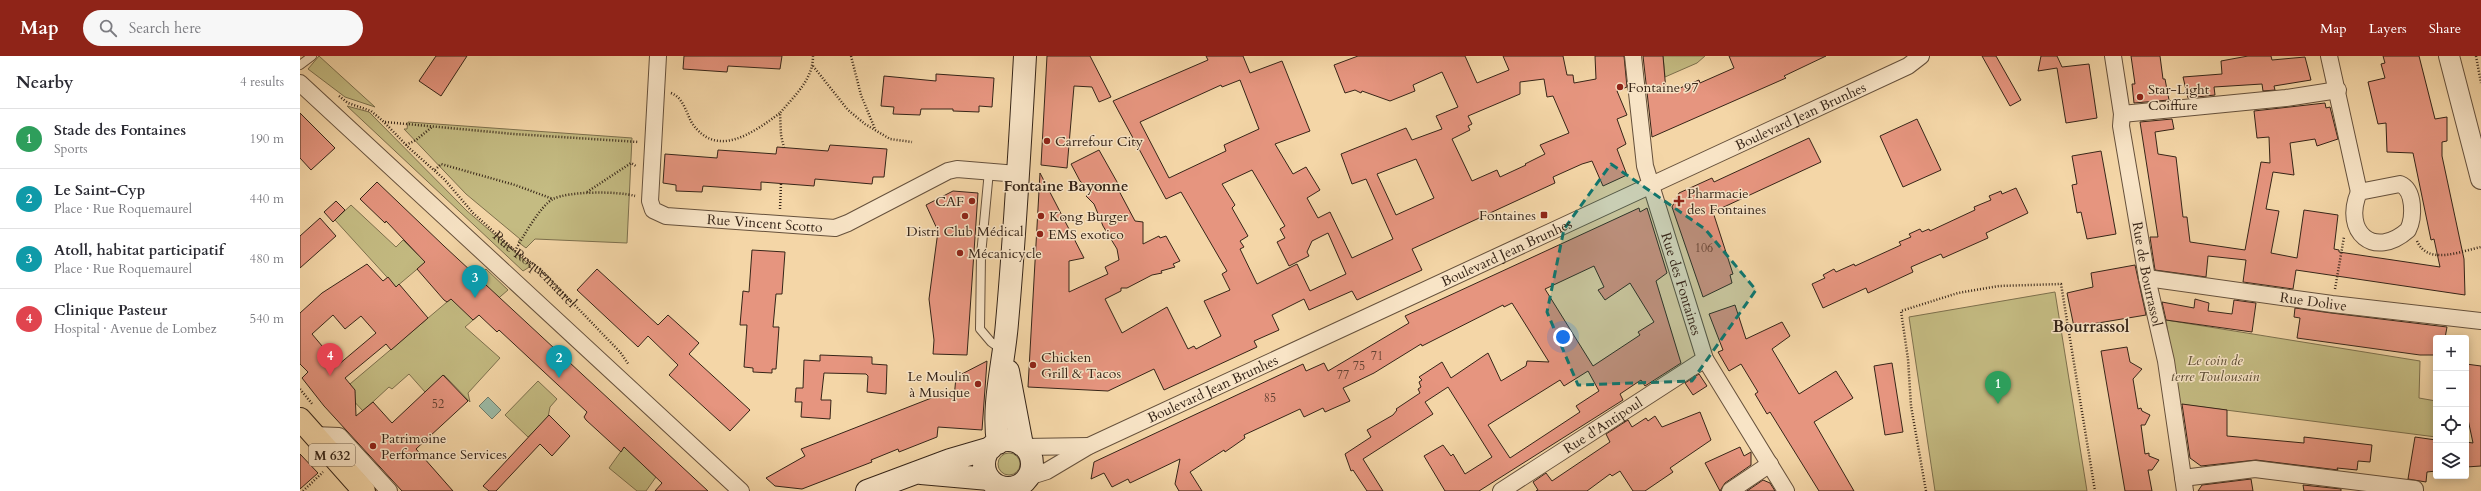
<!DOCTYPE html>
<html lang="en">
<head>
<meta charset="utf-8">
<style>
  :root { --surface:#fff; --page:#f7f7f7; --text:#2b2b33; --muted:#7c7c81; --line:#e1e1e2; --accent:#8f2418 }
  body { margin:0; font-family:Cardo,serif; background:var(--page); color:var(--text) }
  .controls { position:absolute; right:12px; bottom:12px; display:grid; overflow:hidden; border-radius:4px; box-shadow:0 2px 10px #0003 }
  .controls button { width:36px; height:36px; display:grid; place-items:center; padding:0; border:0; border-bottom:1px solid var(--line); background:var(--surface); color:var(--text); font:20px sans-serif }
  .you { position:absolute; left:1263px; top:281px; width:14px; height:14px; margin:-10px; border:3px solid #fff; border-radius:50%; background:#1a73e8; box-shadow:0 0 0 6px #1a73e833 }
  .badge { display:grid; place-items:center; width:26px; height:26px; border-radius:50%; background:var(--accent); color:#fff; font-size:13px; font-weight:700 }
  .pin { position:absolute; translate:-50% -33px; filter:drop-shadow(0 1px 2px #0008) }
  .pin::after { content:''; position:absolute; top:21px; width:14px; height:12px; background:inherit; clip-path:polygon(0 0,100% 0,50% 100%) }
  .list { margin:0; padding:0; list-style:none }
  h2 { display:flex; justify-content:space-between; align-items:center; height:52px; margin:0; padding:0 16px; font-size:17px }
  h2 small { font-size:13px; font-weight:400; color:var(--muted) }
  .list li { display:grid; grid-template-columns:26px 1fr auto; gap:12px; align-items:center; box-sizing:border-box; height:60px; padding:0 16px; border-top:1px solid var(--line) }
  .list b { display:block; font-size:15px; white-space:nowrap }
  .list p { margin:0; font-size:13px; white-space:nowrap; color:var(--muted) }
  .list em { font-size:13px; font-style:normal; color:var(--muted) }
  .icon { flex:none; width:22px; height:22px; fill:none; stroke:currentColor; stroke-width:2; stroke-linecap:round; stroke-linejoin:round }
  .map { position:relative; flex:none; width:2181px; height:435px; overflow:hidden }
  header { display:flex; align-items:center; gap:24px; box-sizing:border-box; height:56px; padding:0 20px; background:var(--accent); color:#fff }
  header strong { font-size:19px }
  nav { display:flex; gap:22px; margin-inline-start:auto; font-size:14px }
  .search { width:280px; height:36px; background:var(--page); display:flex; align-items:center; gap:10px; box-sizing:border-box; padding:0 14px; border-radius:22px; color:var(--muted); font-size:15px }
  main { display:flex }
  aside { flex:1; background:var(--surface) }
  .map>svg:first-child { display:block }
</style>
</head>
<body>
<header>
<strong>Map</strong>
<div class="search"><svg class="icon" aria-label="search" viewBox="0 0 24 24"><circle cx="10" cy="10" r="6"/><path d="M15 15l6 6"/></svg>Search here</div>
<nav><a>Map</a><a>Layers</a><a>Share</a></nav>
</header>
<main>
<aside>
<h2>Nearby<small>4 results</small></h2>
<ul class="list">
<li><span class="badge" style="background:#2e9e5b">1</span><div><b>Stade des Fontaines</b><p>Sports</p></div><em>190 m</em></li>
<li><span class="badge" style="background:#0f9aa8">2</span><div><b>Le Saint-Cyp</b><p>Place · Rue Roquemaurel</p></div><em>440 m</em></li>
<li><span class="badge" style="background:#0f9aa8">3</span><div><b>Atoll, habitat participatif</b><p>Place · Rue Roquemaurel</p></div><em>480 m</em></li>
<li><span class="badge" style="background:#e0444e">4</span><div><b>Clinique Pasteur</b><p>Hospital · Avenue de Lombez</p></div><em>540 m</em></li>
</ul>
</aside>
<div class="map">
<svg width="2181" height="435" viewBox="0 0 2181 435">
  <rect width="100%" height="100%" fill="#f4d6a7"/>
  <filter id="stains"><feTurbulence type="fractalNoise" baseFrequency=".005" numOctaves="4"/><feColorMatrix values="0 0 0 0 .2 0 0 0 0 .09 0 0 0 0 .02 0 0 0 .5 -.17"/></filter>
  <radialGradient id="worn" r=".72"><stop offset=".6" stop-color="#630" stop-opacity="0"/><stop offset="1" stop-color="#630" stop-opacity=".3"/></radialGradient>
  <!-- green -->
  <path fill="#c4bb82" stroke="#7d704d" d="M 19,0 L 75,51 L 45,41 L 8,13 Z
    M 1363,0 L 1405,0 L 1397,7 L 1365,21 Z
    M 47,50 L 69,56 L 167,155 L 231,210 L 223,215 Z
    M 108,66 L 332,82 L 327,187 L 235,183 L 226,192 L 218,186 L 220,183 L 166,138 L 104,73 L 107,73 Z
    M 51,149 L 96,191 L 103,184 L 117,198 L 128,204 L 96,231 L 35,164 Z
    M 186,213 L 208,234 L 165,271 L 200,302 L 168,337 L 170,346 L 144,319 L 125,336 L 109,318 L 92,333 L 89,331 L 63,355 L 50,341 L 55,337 L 50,328 Z
    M 1755,236 L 1787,435 L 1635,435 L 1609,261 Z
    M 1866,264 L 2120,305 L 2119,342 L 2136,345 L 2136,381 L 1879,348 Z
    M 238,325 L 257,343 L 250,351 L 248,361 L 228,381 L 205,359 Z
    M 324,391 L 356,421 L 346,435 L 337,435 L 309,412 Z
    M698 408a11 11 0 1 1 22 0a11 11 0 1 1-22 0Z"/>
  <!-- water -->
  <path fill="#9cb9a4" stroke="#737e6c" d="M 188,341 L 201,354 L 192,363 L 179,350 Z"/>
  <!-- building -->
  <path fill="#e6957f" stroke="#362518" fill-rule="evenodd" d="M 136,0 L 167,0 L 141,40 L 119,25 Z
    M 384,0 L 482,0 L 480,13 L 428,10 L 427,16 L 383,13 Z
    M 747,0 L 790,0 L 811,41 L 799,46 L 792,31 L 774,30 L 767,112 L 741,109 Z
    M 906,0 L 943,0 L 950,17 L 982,5 L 1010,75 L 975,88 L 993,118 L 1006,111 L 1020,134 L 1007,142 L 1018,162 L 1030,156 L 1052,202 L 1093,183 L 1066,123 L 1052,128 L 1041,98 L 1106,72 L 1112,84 L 1142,73 L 1136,60 L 1158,51 L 1142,16 L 1113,29 L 1115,35 L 1090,45 L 1062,35 L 1061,37 L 1055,34 L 1045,37 L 1034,9 L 1058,0 L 1165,0 L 1177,27 L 1209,14 L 1203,0 L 1263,0 L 1267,19 L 1273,19 L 1274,27 L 1296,23 L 1295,0 L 1324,0 L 1327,31 L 1317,35 L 1327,59 L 1317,63 L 1326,88 L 1317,93 L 1327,119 L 1303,130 L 1292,105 L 1282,108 L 1253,121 L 1255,127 L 1112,193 L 1122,214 L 1057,244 L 1052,235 L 1009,254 L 1004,243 L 972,259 L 979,274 L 954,285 L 957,291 L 864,334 L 854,313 L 808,335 L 728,331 L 740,117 L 784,202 L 769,205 L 769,236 L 808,218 L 805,211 L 819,204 L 817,193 L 803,170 L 794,148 L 786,140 L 792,136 L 780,125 L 771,108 L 799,94 L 821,133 L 818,133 L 835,165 L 843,166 L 843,188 L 859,180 L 860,182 L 866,180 L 880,205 L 873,208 L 875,211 L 861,215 L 862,217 L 852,219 L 827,232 L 821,232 L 821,235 L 805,243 L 822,277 L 867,251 L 888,293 L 894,290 L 896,293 L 921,280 L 904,245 L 930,234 L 922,218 L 927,215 L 881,136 L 866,143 L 813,45 L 908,4 ZM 1244,23 L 1247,41 L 1253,40 L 1269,77 L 1240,89 L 1245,98 L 1225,108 L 1226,109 L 1200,121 L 1197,114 L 1172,125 L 1152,83 L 1170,74 L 1168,70 L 1172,68 L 1168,60 L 1220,38 L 1220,26 ZM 940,24 L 959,73 L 924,89 L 926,95 L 869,122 L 840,66 L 921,29 L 922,31 ZM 1116,103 L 1134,142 L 1096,159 L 1077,118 ZM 952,114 L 985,170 L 980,173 L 985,182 L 977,186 L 989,210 L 1009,200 L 1007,196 L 1012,185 L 1028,177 L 1046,218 L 1010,235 L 997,208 L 957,228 L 940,193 L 944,191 L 940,185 L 948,180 L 932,152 L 935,149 L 922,128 Z
    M 1343,0 L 1363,0 L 1366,35 L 1372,32 L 1373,35 L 1399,24 L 1400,27 L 1434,12 L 1429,0 L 1526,0 L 1484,20 L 1486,22 L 1352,81 Z
    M 1682,0 L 1696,0 L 1721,44 L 1710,50 Z
    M 1741,0 L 1757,0 L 1762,11 L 1789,8 L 1797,62 L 1766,67 L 1757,12 L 1738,15 Z
    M 1831,0 L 1860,0 L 1863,23 L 1865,23 L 1869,44 L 1834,47 L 1832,28 L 1835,28 Z
    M 1948,0 L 1971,0 L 1972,4 L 2005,1 L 2011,24 L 1974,30 L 1975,34 L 1963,35 L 1962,28 L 1914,31 L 1915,39 L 1888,42 L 1883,21 L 1922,18 L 1921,5 Z
    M 2083,0 L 2119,0 L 2135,63 L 2147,61 L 2147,85 L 2142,86 L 2142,100 L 2164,203 L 2165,239 L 1996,214 L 1993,233 L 1943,226 L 1946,204 L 1908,200 L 1906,221 L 1855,214 L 1850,181 L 1858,181 L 1840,66 L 1872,63 L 1874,73 L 1855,76 L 1858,98 L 1876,101 L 1883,161 L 1887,161 L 1890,186 L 1945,194 L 1961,106 L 1970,107 L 1969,81 L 1957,82 L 1954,55 L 2025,47 L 2026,52 L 2030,51 L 2038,83 L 2017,90 L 2015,83 L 1990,87 L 1994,119 L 1973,116 L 1966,153 L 1979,155 L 1971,197 L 1997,202 L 2004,154 L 2038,159 L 2034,193 L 2039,194 L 2039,196 L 2140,211 L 2134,183 L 2131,184 L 2113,97 L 2087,96 L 2086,67 L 2078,68 L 2068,26 L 2085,22 L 2081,8 L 2085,7 Z
    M 636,18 L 694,22 L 692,51 L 679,50 L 679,56 L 653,55 L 653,53 L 621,53 L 620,59 L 593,58 L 594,51 L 581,50 L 584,20 L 636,25 Z
    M 0,57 L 35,92 L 11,114 L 0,102 Z
    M 1617,63 L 1641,114 L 1603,131 L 1580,80 Z
    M 1509,82 L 1521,106 L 1413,156 L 1433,218 L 1430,219 L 1432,227 L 1403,241 L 1372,151 L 1379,137 L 1412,122 L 1414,126 Z
    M 530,89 L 587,93 L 584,121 L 573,121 L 572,128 L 515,123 L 514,130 L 461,126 L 461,134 L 403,130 L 402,136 L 376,135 L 376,129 L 363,127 L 365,98 L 417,102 L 418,94 L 476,98 L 477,91 L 528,95 Z
    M 1801,95 L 1816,178 L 1787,183 L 1781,156 L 1777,157 L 1772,129 L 1777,128 L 1772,100 Z
    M 77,126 L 144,190 L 408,435 L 355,435 L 362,427 L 324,391 L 321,396 L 286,364 L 284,361 L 287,356 L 199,274 L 197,276 L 179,259 L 173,264 L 151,243 L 147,246 L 144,244 L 117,213 L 125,206 L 86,165 L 85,167 L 60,143 Z
    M 1716,132 L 1728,157 L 1686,177 L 1688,182 L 1643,202 L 1641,198 L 1611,211 L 1613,216 L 1568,237 L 1566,232 L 1523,252 L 1512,228 L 1525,222 L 1523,219 L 1534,213 L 1536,216 L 1554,208 L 1555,210 L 1601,189 L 1599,186 L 1611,181 L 1609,178 L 1620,173 L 1622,176 L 1629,173 L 1630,175 L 1675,154 L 1674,151 L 1691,144 L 1689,140 L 1701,135 L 1702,138 Z
    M 653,135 L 678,137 L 667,299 L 633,298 L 634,284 L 629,243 L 638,175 L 626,149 Z
    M 36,145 L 45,154 L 33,166 L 24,156 Z
    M 1339,152 L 1340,156 L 1347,152 L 1367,217 L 1356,225 L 1381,307 L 1345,330 L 1341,324 L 1320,338 L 1323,344 L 1179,435 L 1145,435 L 1124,400 L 1143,389 L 1151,400 L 1153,398 L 1165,418 L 1192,401 L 1148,331 L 1125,346 L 1133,358 L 1063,403 L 1083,435 L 1067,435 L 1053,414 L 1051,415 L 1045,398 L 1071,381 L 1067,374 L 1093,359 L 1097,354 L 1096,353 L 1120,337 L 1118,333 L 1121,331 L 1119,326 L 1122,324 L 1119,321 L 1142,306 L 1151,322 L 1188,297 L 1201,325 L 1226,310 L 1227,305 L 1249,306 L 1212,247 L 1204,251 L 1203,249 L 1122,290 L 1121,288 L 1074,317 L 1043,332 L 1050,345 L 1025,356 L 1023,352 L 1004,361 L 1000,353 L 944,379 L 945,382 L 925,396 L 924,394 L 890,416 L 902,435 L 879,435 L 875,428 L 880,403 L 830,427 L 828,423 L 812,431 L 804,417 L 791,423 L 794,406 L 1003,308 L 1006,315 L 1024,307 L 1028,315 L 1109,267 L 1105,260 ZM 1294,210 L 1304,231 L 1298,234 L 1305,244 L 1330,227 L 1354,266 L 1338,276 L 1340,279 L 1293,310 L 1245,233 ZM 1288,315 L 1299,335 L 1276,350 L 1280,356 L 1210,402 L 1188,369 L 1260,324 L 1264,330 Z
    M 20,162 L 36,180 L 0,212 L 0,180 Z
    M 452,194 L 485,196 L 482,238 L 476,238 L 473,271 L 479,271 L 476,313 L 472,313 L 472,317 L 453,316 L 453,312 L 444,311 L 447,269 L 440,269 L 443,235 L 449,236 Z
    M 67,208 L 83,225 L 88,221 L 96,231 L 99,228 L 128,262 L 91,294 L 86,288 L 45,322 L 55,334 L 56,360 L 73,346 L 92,367 L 143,319 L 168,345 L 116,393 L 153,435 L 102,435 L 24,350 L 2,322 L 8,316 L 0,308 L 0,257 L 22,237 ZM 33,259 L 45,273 L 61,260 L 76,277 L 38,309 L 12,278 Z
    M 1835,209 L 1846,259 L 1774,271 L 1767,237 L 1793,231 L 1791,217 Z
    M 297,213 L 358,269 L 368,259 L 399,287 L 389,298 L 450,354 L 430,375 L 369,319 L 378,309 L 348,280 L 338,291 L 277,234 Z
    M 1895,243 L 1909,247 L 1908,255 L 1932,258 L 1934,244 L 1956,247 L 1952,276 L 1866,264 L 1862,246 L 1894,252 Z
    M 1435,249 L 1446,283 L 1482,266 L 1490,280 L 1472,293 L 1499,338 L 1536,315 L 1553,342 L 1514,366 L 1554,435 L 1519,435 L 1470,356 L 1467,358 L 1455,338 L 1458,336 L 1441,308 L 1429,315 L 1418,296 L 1423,294 L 1409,258 Z
    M 1995,252 L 2031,257 L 2147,271 L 2145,282 L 2136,282 L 2136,299 L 2120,299 L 1997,282 L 2000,262 L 1994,261 Z
    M 1827,291 L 1830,306 L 1842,313 L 1833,323 L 1838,353 L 1841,352 L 1842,355 L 1850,359 L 1845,369 L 1841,369 L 1845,398 L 1849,397 L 1849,400 L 1859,404 L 1852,414 L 1848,414 L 1852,435 L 1825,435 L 1801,295 Z
    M 520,299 L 572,301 L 572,308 L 587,309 L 586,338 L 567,336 L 568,320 L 566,318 L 524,317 L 521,344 L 531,344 L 530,363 L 501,361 L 502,346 L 495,346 L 496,332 L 503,332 L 504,304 L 520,305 Z
    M 687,305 L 682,374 L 638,371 L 637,381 L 599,396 L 598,393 L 571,404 L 572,406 L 502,433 L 475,430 L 466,422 L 505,400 L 501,393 L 634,341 L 654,342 L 656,321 Z
    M 1592,307 L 1603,376 L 1585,379 L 1574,310 Z
    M 2166,308 L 2181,310 L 2181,410 L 2166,411 L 2166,386 L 2173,387 L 2166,354 Z
    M 1399,318 L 1407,330 L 1393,339 L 1385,327 Z
    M 1882,348 L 1927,354 L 1927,380 L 2004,387 L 2004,381 L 2072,389 L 2070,406 L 2058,405 L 2057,414 L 2037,412 L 2038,414 L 1956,404 L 1901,410 L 1890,402 Z
    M 1400,356 L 1411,384 L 1370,412 L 1373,416 L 1345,435 L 1333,435 L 1320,415 L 1312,420 L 1310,418 L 1287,435 L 1236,435 L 1238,434 L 1233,426 L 1246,417 L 1252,425 L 1310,386 L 1306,378 L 1328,364 L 1332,371 L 1346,362 L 1348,365 L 1355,360 L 1362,371 Z
    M 249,359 L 270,380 L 252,400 L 240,388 L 196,435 L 189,435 L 183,430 Z
    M 2115,381 L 2136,384 L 2136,415 L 2127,416 L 2126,426 L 2108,423 Z
    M 1440,391 L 1444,400 L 1451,396 L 1451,409 L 1425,427 L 1420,435 L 1405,407 Z
    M 0,398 L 18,417 L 0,433 Z
    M 1951,423 L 1953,435 L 1898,435 L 1902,429 Z
    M 1463,424 L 1470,427 L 1475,435 L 1447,435 Z
    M 2003,429 L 2041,433 L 2041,435 L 2004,435 Z"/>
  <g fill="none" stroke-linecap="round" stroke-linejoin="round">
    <!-- service casing -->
    <g stroke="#66513c" stroke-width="10">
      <path id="service" d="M 0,9 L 12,0
        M 689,115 L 681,199 L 680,273 L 691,286 L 702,294"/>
    </g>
    <!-- minor casing -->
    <g stroke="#66513c" stroke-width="18">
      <g id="minor">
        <path id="s2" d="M 358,0 L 350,145 L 353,154 L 366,160 L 535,172 L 548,167 L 648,115 L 657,113 L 719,118"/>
        <path id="s3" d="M 1333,0 L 1345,110 L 1405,303 L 1486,435"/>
        <path id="s4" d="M 1813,0 L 1822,58 L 1821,70 L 1847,222 L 1866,305 L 1885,435"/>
        <path d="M 2029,0 L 2059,136"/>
        <path d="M 0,27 L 441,435"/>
        <path d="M 1822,58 L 1986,42 L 2038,34"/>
        <path d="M 2100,128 C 2115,134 2114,162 2108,174 C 2074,204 2042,176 2059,136 Z"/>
        <path id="s5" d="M 1847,222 L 2032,248 L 2181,265"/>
        <path d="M 14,379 L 39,380 L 89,435"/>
        <path d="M 724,391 L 789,390"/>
        <path id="s6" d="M 728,421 L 747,415 L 789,390 L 1608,10 L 1621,0"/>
        <path d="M 1883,422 L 1955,413 L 2115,433 L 2115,435"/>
        <path id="s7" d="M 1201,435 L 1405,303"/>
        <path d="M 1430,435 L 1470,408"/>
      </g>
    </g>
    <!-- tertiary casing -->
    <g stroke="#66513c" stroke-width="22">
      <path id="tertiary" d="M 2149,0 L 2181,123"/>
    </g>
    <!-- secondary casing -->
    <g stroke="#362518" stroke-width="24">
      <path id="secondary" d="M 708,315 L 722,389
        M684 408a24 24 0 1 1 48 0a24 24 0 1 1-48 0Z
        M 698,387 C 692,347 704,307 707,267 C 715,178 720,89 725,0
        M 621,417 L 689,423
        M 567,435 L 650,404 L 691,392"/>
    </g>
    <!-- primary casing -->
    <g stroke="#362518" stroke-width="24">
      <path id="primary" d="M 0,363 L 64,435"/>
    </g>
    <!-- path -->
    <g stroke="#362518" stroke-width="2.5" stroke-dasharray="1 2" stroke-linecap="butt">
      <path d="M 551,0 L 561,39 L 575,73"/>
      <path d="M 2176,0 L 2181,27"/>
      <path d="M 513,10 L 548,54 L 565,68 L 590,83 L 612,86"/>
      <path d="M 371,37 C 384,42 386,57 392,67 C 417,104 454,76 480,57"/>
      <path id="s1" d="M 39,40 L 48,47 L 71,55 L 84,66 L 109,92 L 144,123 L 173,157 L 215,195 L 240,213 L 320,296 L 329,309"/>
      <path d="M 85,66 L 214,78 L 339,86"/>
      <path d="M 106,89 L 116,84 L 132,71"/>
      <path d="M 484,92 L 481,79 L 480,57 C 494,40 513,24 513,0"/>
      <path d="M 135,114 L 141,108 L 215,129 L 253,143"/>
      <path d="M 287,136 L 331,107 L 336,110"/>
      <path d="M 480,153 L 481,128"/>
      <path d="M 2117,185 C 2128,210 2161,195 2181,191"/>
      <path d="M 215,195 C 222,182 241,149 253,143 C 269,135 318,135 335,140"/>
      <path d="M 2035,233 L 2044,181"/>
      <path d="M 0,333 L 13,349"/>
      <path d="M 3,435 L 23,416"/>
      <path d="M 1626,435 L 1611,350 L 1608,303 L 1601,255 L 1658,237 L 1699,230 L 1761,228 L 1795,435"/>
    </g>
    <!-- service -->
    <use href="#service" stroke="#f8e4c6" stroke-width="8"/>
    <!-- minor -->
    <use href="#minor" stroke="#f8e4c6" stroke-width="16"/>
    <!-- tertiary -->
    <use href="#tertiary" stroke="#f8e4c6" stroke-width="20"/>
    <!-- secondary -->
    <use href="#secondary" stroke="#f8e4c6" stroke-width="22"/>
    <!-- primary -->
    <use href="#primary" stroke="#f4d6a7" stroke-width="22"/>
  </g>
  <!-- marked area -->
  <path fill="#0f766e" fill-opacity="0.2" stroke="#0f766e" stroke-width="3" stroke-dasharray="8 5" stroke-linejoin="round" d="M 1311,108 L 1405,173 L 1456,234 L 1392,325 L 1278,329 L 1247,256 L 1264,173 Z"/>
  <!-- markers -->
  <g fill="#8f2418" stroke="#f8e4c6" stroke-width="1.5">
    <circle cx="1320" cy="31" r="4"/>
    <circle cx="1840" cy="41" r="4"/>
    <circle cx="747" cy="85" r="4"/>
    <circle cx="672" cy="145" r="4"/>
    <path d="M1377 139h4v4h4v4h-4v4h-4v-4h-4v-4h4z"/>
    <rect x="1240" y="155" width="8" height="8" rx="2"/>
    <circle cx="665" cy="160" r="4"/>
    <circle cx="741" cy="160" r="4"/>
    <circle cx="740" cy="178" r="4"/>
    <circle cx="660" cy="197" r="4"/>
    <circle cx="733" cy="309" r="4"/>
    <circle cx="678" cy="328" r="4"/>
    <circle cx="73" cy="390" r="4"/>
  </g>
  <g text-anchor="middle" stroke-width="3" stroke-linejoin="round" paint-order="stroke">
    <!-- number labels -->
    <g font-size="12" fill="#624132">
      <text x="1404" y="196">106</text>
      <text x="1077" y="304">71</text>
      <text x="1059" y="314">75</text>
      <text x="1043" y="323">77</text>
      <text x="970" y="346">85</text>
      <text x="138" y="352">52</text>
    </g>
    <!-- shield labels -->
    <rect fill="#f8e4c6" stroke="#705e4c" stroke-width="1" x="9" y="388" width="46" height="22" rx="3"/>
    <g font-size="13" font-weight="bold" fill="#362518">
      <text x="32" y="404">M 632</text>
    </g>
    <!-- poi labels -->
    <g font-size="14" fill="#362518" stroke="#f8e4c6" text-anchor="start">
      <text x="1328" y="36">Fontaine 97</text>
      <text x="1848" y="38">Star-Light<tspan x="1848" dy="16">Coiffure</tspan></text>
      <text x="755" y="90">Carrefour City</text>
      <text x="1387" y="142">Pharmacie<tspan x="1387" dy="16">des Fontaines</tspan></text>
      <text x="664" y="150" text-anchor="end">CAF</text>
      <text x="1236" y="164" text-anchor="end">Fontaines</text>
      <text x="749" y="165">Kong Burger</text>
      <text x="665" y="180" text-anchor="middle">Distri Club Médical</text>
      <text x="748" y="183">EMS exotico</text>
      <text x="668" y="202">Mécanicycle</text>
      <text x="741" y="306">Chicken<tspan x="741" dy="16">Grill &amp; Tacos</tspan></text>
      <text x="670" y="325" text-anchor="end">Le Moulin<tspan x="670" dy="16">à Musique</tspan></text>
      <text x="81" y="387">Patrimoine<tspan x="81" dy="16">Performance Services</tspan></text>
    </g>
    <!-- street labels -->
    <g font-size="14" fill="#362518" stroke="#f8e4c6">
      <text dy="5" stroke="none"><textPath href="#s6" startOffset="853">Boulevard Jean Brunhes</textPath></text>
      <text dy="5" stroke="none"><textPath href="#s2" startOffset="268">Rue Vincent Scotto</textPath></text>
      <text dy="5" stroke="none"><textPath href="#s6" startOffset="529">Boulevard Jean Brunhes</textPath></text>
      <text dy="5" stroke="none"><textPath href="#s1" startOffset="264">Rue Roquemaurel</textPath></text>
      <text dy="5" stroke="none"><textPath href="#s4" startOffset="221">Rue de Bourrassol</textPath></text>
      <text dy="5" stroke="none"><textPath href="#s3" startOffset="234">Rue des Fontaines</textPath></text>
      <text dy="5" stroke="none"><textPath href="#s5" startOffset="168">Rue Dolive</textPath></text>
      <text dy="5" stroke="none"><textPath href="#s6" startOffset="205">Boulevard Jean Brunhes</textPath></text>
      <text dy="5" stroke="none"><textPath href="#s7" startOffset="121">Rue d'Antipoul</textPath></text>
    </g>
    <!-- park labels -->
    <g font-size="14" font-style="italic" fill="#5a4a32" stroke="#f8e4c6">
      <text x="1915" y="309">Le coin de<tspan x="1915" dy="16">terre Toulousain</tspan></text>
    </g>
    <!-- neighbourhood labels -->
    <g font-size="15" font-weight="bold" fill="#362518" stroke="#f8e4c6">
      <text x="766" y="135">Fontaine Bayonne</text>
    </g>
    <!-- quarter labels -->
    <g font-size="16" font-weight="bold" fill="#362518" stroke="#f8e4c6">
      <text x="1791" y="276">Bourrassol</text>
    </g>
  </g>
  <rect width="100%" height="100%" filter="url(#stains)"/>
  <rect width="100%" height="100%" fill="url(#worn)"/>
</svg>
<div class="controls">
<button>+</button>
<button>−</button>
<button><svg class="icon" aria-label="locate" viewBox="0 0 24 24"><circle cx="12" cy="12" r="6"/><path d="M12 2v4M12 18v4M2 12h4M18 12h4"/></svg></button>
<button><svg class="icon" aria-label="layers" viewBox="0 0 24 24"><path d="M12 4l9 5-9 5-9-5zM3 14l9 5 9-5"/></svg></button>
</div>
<div class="you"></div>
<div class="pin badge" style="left:1698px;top:348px;background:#2e9e5b">1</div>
<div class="pin badge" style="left:259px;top:322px;background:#0f9aa8">2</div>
<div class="pin badge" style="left:175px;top:242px;background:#0f9aa8">3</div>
<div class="pin badge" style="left:30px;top:320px;background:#e0444e">4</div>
</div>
</main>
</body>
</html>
